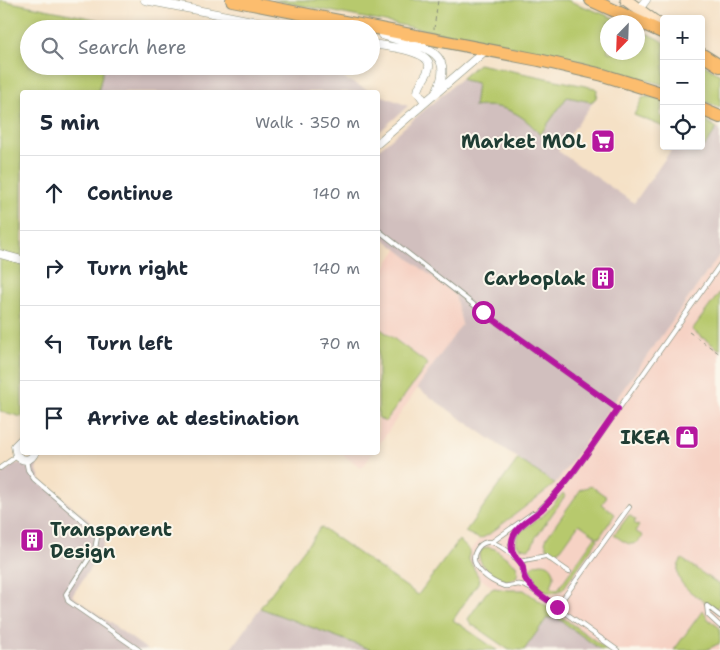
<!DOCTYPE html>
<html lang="en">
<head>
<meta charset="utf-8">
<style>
  :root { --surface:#fff; --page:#f6f6f7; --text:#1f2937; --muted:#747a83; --line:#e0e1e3 }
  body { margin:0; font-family:"Shantell Sans",sans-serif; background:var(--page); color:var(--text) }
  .controls { position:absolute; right:15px; top:15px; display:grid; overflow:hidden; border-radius:5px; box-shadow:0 2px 8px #0003 }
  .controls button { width:45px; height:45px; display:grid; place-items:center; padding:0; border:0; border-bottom:1px solid var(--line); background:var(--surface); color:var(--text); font:25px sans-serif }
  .compass { position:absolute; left:600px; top:15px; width:45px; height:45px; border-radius:50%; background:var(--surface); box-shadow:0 2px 8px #0003; rotate:203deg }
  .stop { position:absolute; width:15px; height:15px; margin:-11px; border:4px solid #b5179e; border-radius:50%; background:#fff }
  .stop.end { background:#b5179e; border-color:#fff; box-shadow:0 1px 5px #0008 }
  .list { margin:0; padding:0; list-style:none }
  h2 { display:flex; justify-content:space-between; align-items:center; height:65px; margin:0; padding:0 20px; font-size:21px }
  h2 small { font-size:16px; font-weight:400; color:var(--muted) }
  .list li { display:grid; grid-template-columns:32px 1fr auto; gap:15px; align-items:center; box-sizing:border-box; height:75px; padding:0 20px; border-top:1px solid var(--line) }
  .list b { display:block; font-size:19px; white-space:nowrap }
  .list em { font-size:16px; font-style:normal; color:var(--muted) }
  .icon { flex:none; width:28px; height:28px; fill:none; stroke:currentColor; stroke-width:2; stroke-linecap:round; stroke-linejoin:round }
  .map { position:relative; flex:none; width:720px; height:650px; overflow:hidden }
  .search { position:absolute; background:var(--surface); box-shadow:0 2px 8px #0003; left:20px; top:20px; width:360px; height:55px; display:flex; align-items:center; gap:12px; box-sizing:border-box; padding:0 18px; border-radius:28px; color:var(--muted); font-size:19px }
  .panel { position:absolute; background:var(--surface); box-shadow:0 2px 8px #0003; left:20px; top:90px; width:360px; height:365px; border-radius:5px }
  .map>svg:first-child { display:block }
</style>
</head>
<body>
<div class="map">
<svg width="720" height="650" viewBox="0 0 720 650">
  <rect width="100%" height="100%" fill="#fbf7ec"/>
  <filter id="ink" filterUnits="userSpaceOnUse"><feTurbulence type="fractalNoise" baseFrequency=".02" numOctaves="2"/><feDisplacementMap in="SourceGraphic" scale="10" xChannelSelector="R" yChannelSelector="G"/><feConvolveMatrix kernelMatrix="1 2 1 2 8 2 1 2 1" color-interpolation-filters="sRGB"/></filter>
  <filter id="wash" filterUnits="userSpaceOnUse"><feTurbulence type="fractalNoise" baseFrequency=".0096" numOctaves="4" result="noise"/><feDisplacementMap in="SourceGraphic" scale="20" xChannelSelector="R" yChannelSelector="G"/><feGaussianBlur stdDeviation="1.12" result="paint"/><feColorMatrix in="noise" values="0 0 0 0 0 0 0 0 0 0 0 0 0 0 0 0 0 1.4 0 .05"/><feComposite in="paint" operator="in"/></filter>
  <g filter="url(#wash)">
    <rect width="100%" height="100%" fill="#f5e1c6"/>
    <!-- built -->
    <path fill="#f6d2c4" d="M 397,249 L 455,295 L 462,324 L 378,446 L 378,277 Z
      M 720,254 L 720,650 L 608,650 L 532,594 L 524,590 L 508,590 L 494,588 L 479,578 L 468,557 L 470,551 L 480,539 L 488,535 L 555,484 Z
      M 340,453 L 373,453 L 362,468 Z"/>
    <!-- industrial -->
    <path fill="#d1bfbe" d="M 478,64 L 595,88 L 597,90 L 596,98 L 558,151 L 634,203 L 674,146 L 701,146 L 701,144 L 705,146 L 717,128 L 720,130 L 720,254 L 555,484 L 417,388 L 462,324 L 455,295 L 378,234 L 378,150 Z
      M 104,66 L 293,66 L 343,78 L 372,92 L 98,92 Z
      M 378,94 L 408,106 L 378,133 Z
      M 36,460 L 37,470 L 41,481 L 103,532 L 105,540 L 100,553 L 72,596 L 148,650 L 0,650 L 0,476 L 14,464 Z
      M 260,608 L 372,650 L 230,650 Z
      M 553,610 L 608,650 L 524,650 Z"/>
    <!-- green -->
    <path fill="#b7c96d" stroke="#6b8350" d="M 0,0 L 115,23 L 113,29 L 29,29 L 29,66 L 104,66 L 98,92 L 22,92 L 22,417 L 0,411 Z
      M 273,0 L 567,0 L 624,22 L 608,22 L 608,52 L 638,52 L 638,29 L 664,42 L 664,85 L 596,65 L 548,54 Z
      M 701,63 L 720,75 L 720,108 L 701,100 Z
      M 478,64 L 595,88 L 597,90 L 596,98 L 591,102 L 567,97 L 540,135 C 523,113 502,103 474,107 L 477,83 L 463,80 L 462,78 Z
      M 643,97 L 653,97 L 664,99 L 660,115 L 664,118 L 664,127 L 634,115 Z
      M 701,118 L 717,128 L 705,146 L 701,144 Z
      M 720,292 L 720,350 L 692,330 Z
      M 378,327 L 428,364 L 385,422 L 378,417 Z
      M 518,459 L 555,484 L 488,535 L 480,539 L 465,532 Z
      M 591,486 L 607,497 L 602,504 L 615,514 L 599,538 L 579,524 L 561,549 L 555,552 L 548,550 L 545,542 L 547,537 L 581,489 Z
      M 563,493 L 565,496 L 536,537 L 532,546 L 528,549 L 519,547 L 516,542 L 518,534 L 546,513 Z
      M 629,515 L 636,520 L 634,523 L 639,526 L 635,531 L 643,536 C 633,550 626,543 614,535 Z
      M 321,527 L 418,595 L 459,540 L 470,551 L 468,558 L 479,578 L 478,583 L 453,620 L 497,650 L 372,650 L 260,608 Z
      M 595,537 L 598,539 L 563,589 C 556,593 548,594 540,589 C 507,568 554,550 554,576 C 554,579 552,583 551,587 L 553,589 L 558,589 Z
      M 488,547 L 495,549 L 516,565 L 518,572 L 516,578 L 508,581 C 498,579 479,567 479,555 L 482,549 Z
      M 682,559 L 718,584 L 720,582 L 720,604 L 716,609 C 700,598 665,582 682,559 Z
      M 494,588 L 508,590 L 524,590 L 608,650 L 601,650 L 556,617 L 547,618 L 524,650 L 509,650 L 471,624 L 468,619 L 486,593 Z
      M 703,610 L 708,619 L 720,628 L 720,643 L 706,650 L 674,650 Z"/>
  </g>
  <g filter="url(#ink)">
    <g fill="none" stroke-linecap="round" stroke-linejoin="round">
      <!-- lane casing -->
      <g stroke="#8a8f7d" stroke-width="5.5">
        <path id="lane" d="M 378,230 L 483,312 L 618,409
          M 26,460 L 28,470 L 34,479 L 91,528 L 97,538 L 95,549 L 66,594 L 68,601 L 139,650
          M 0,468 L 17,456
          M 492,542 L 533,513
          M 514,557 L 511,544 L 517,530 L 549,501 L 572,475 L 720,265
          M 519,561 L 546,556 L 569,572
          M 536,592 L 523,574 L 522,564 C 517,558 496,540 487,542 C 482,543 478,547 476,551 C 467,566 491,582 504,586 C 508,587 510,585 515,585 C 522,583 530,588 536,592 L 617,650
          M 707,606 L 708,615 L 720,626
          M 707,606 L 720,616
          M 557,607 L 629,507"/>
      </g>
      <!-- street casing -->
      <g stroke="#8a8f7d" stroke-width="9">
        <path id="street" d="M 145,0 L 294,29
          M 639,9 L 646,0
          M 382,35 C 410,45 459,46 437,90
          M 371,44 C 384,46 432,50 429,67 C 428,76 419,82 418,92 L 425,102
          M 378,143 L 486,50
          M 0,254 L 22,260
          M 22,439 L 15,446 L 17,456 C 24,462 31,461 35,452"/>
      </g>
      <!-- secondary casing -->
      <g stroke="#8a8f7d" stroke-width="13">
        <path id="secondary" d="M 626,0 L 664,28"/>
      </g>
      <!-- primary casing -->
      <g stroke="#8a8f7d" stroke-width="14">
        <path id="primary" d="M 232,0 L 539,60 L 603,75 L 664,94
          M 591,0 L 664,33
          M 701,54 L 720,66
          M 701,109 L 720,117"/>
      </g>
      <!-- path -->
      <path stroke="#8a8f7d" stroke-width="1" stroke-dasharray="4 4" stroke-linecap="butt" d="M 434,29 L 438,0
        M 689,332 L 720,354"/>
      <!-- lane -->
      <use href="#lane" stroke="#fff" stroke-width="4"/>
      <!-- street -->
      <use href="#street" stroke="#fff" stroke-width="8"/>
      <!-- secondary -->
      <use href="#secondary" stroke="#fee5c5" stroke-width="11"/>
      <!-- primary -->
      <use href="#primary" stroke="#fcbd6e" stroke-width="12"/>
    </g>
  </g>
  <g fill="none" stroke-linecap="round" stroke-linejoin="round" filter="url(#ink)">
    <!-- route -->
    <path stroke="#b5179e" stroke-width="6" d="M 483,312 L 618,409 C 594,443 571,479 542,509 C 532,518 513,527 512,542 C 510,555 517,556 522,565 C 524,569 523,572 524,576 C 530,590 546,598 557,607"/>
  </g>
  <!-- icons -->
  <defs>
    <g id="supermarket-square" transform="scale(1.25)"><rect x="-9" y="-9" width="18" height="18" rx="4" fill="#b5179e" stroke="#fbf7ec"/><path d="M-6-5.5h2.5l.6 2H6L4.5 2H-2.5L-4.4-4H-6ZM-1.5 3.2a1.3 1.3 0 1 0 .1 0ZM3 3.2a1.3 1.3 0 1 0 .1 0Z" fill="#fff"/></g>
    <g id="building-square" transform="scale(1.25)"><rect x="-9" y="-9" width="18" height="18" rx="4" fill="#b5179e" stroke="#fbf7ec"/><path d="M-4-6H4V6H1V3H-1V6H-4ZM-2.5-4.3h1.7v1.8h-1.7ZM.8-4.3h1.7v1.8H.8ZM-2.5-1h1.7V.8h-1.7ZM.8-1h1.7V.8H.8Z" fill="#fff"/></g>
    <g id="shop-square" transform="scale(1.25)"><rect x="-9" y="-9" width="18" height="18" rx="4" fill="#b5179e" stroke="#fbf7ec"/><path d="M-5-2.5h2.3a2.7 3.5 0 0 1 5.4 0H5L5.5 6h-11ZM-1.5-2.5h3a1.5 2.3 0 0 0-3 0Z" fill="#fff"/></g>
  </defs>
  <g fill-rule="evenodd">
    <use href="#supermarket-square" x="603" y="141"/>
    <use href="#building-square" x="603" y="278"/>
    <use href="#shop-square" x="687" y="437"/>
    <use href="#building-square" x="32" y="540"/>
  </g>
  <g text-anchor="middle" stroke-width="4" stroke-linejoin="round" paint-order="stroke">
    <!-- poi labels -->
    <g font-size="19" font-weight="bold" fill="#1f3d34" stroke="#fbf7ec" text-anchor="end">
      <text x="586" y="148">Market MOL</text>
      <text x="586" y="285">Carboplak</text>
      <text x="670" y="444">IKEA</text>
      <text x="50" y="536" text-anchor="start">Transparent<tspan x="50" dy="22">Design</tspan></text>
    </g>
  </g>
</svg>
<div class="controls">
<button>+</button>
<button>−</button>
<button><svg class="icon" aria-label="locate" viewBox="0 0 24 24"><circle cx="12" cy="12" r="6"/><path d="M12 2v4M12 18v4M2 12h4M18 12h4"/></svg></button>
</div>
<svg class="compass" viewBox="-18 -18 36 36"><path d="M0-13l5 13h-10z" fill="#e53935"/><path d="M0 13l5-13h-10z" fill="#747a83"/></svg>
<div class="stop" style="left:483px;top:312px"></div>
<div class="stop end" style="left:557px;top:607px"></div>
<div class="search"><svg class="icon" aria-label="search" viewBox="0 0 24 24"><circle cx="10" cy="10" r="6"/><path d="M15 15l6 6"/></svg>Search here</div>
<section class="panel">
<h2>5 min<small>Walk · 350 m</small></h2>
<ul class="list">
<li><svg class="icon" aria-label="ahead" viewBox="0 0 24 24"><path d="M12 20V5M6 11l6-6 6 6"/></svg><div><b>Continue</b></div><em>140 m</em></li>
<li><svg class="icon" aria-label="right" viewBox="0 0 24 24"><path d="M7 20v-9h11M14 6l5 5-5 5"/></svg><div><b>Turn right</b></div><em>140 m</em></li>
<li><svg class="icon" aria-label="left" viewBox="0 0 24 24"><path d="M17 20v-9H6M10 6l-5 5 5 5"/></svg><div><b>Turn left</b></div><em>70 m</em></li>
<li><svg class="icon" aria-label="arrive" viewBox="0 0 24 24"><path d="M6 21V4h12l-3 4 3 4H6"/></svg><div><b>Arrive at destination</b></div></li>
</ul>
</section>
</div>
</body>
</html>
